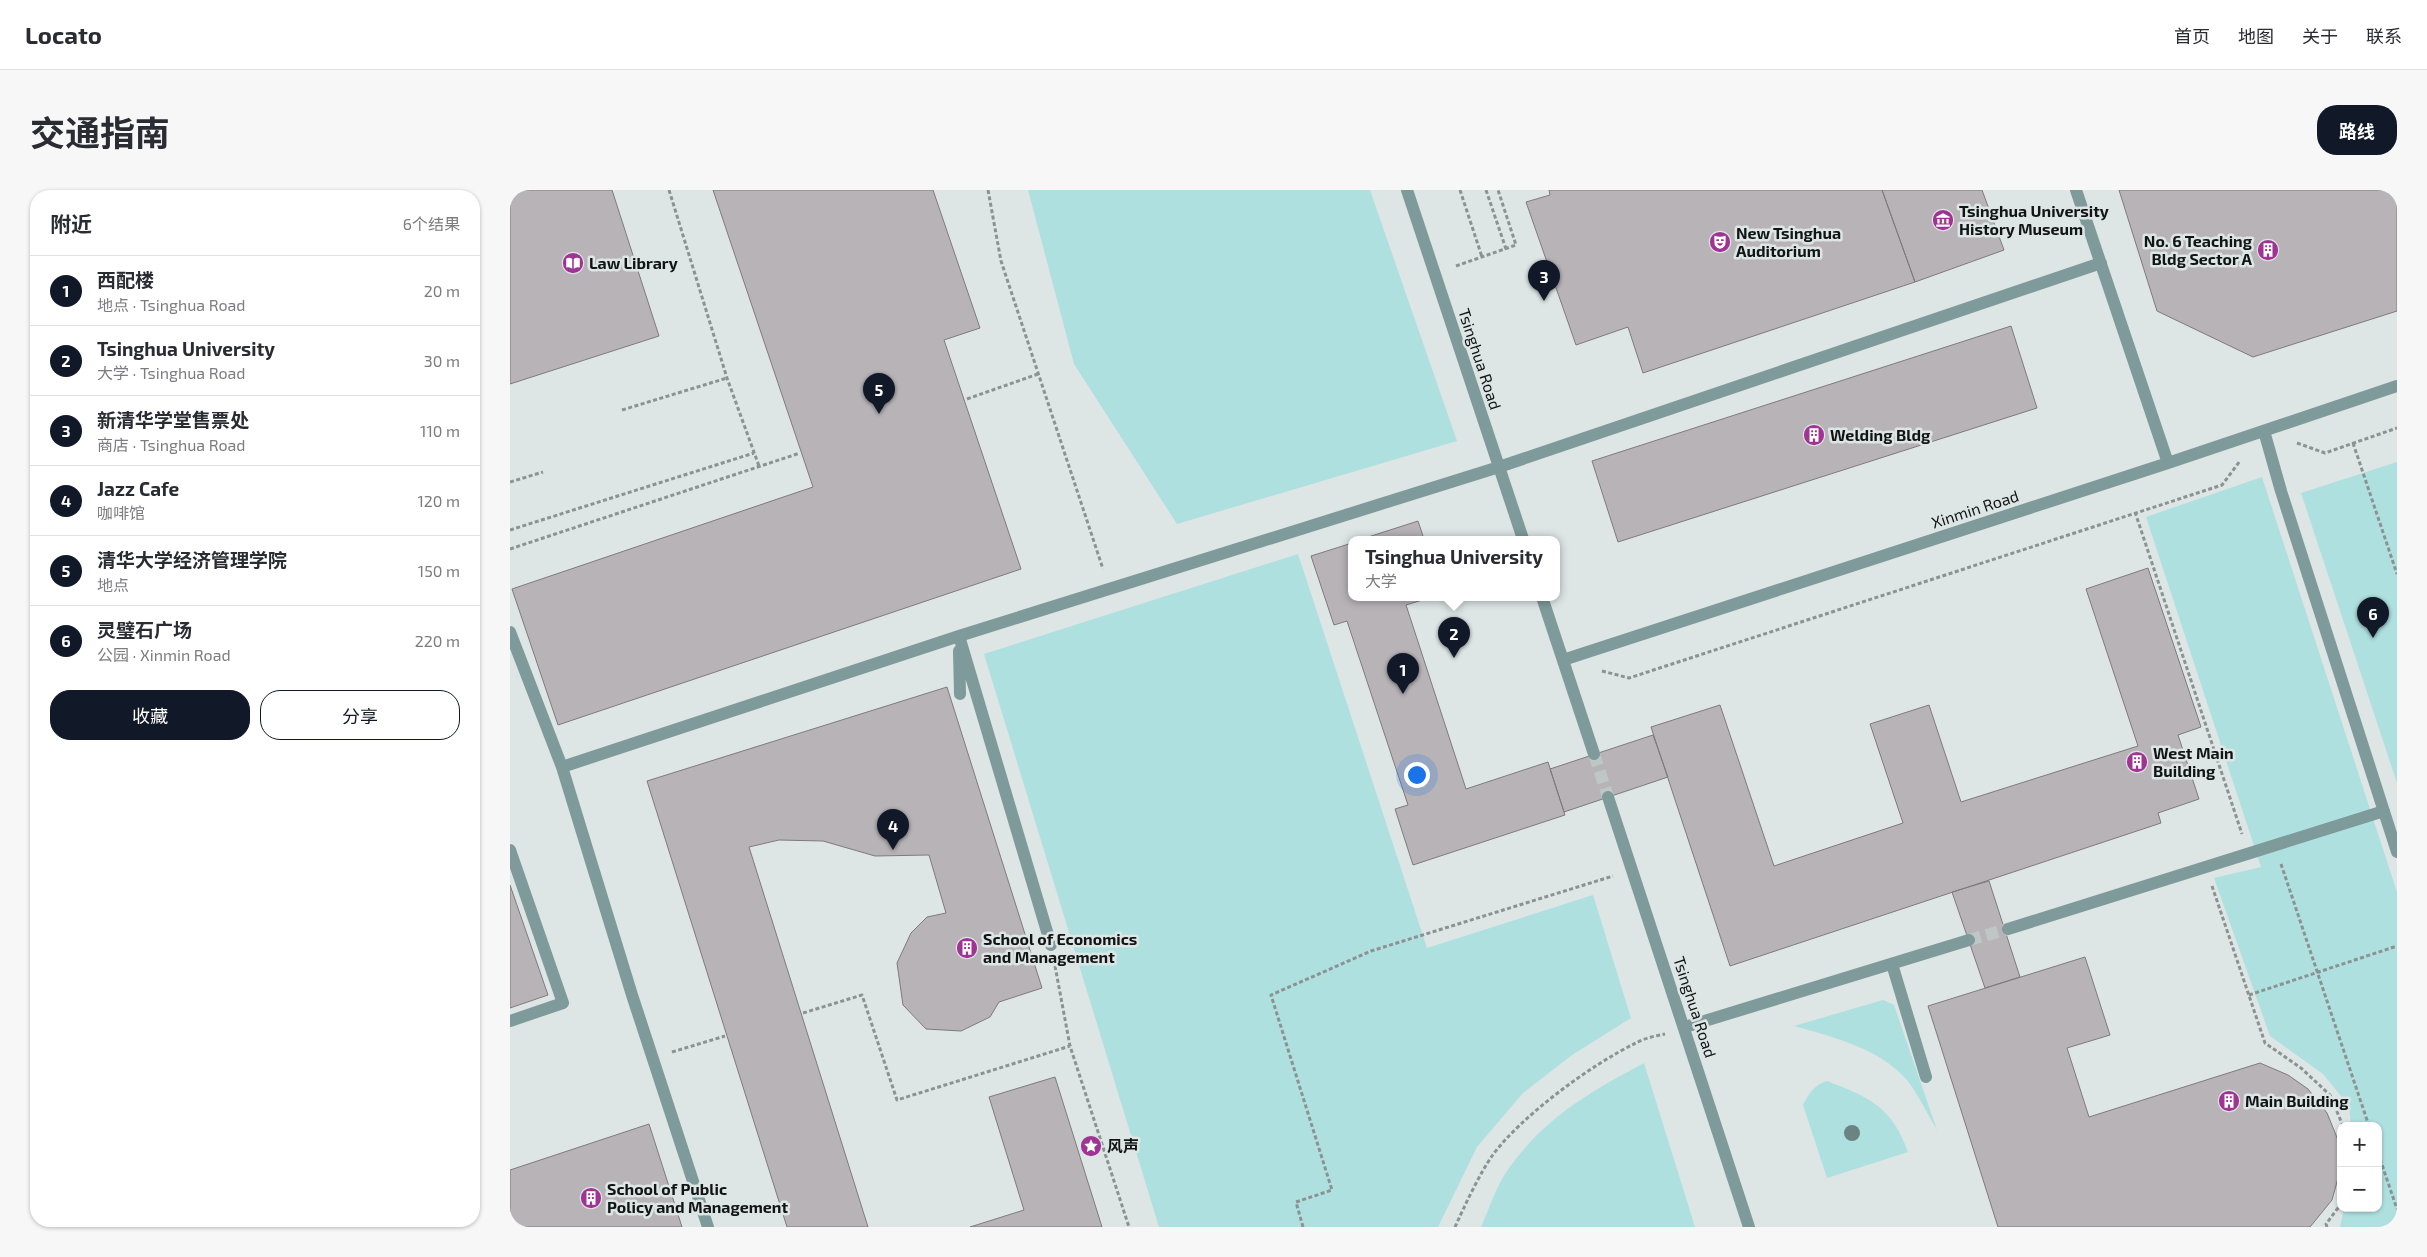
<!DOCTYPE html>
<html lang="zh">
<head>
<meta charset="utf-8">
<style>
  :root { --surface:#fff; --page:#f7f7f7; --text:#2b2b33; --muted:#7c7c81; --line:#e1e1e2; --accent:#111827 }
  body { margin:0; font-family:"Exo 2","Noto Sans SC",sans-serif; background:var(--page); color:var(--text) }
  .controls { position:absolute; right:15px; bottom:15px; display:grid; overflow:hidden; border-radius:10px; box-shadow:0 1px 4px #0004 }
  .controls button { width:45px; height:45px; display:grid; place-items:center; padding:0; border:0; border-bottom:1px solid var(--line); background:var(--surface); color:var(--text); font:25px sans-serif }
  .you { position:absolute; left:906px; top:584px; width:18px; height:18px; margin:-12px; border:4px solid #fff; border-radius:50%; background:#1a73e8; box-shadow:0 0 0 8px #1a73e833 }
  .badge { display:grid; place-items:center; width:32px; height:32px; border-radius:50%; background:var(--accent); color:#fff; font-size:16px; font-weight:700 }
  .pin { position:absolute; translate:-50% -41px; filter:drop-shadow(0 1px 2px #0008) }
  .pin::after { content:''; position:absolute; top:26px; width:18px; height:15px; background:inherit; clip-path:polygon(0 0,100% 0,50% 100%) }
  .popup { position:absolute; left:838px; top:346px; width:212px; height:65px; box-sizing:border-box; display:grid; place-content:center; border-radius:10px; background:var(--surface); filter:drop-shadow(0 1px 4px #0005); font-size:16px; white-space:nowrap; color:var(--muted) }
  .popup b { font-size:19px; color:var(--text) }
  .popup::after { content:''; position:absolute; left:50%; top:100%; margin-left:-10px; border:10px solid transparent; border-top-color:var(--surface) }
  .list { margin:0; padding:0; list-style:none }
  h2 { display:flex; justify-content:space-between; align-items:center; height:65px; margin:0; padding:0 20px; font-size:21px }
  h2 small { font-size:16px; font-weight:400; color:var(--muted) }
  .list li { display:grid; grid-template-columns:32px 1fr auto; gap:15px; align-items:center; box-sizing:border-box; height:70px; padding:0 20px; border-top:1px solid var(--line) }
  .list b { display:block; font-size:19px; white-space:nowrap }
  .list p { margin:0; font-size:16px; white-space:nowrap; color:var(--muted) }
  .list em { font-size:16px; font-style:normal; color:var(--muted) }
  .actions { display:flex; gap:10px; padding:15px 20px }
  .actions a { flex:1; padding:11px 0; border:1px solid var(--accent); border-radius:20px; text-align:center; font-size:18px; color:var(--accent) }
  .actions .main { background:var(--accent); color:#fff }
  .map { position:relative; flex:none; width:1887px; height:1037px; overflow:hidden; border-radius:20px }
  header { display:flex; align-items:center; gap:30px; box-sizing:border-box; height:70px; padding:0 25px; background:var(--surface); border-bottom:1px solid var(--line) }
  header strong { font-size:24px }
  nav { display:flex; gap:28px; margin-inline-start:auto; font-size:18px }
  .intro { display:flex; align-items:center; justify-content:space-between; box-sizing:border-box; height:120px; padding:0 30px }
  h1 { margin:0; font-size:35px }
  .button { padding:12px 22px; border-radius:20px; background:var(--accent); color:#fff; font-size:18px; font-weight:700 }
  main { display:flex; gap:30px; padding:0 30px }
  aside { flex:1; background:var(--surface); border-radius:20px; box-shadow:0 1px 4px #0004 }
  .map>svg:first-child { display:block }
</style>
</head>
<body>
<header>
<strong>Locato</strong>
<nav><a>首页</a><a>地图</a><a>关于</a><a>联系</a></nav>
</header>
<div class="intro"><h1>交通指南</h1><a class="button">路线</a></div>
<main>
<aside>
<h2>附近<small>6个结果</small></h2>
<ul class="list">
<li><span class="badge">1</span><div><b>西配楼</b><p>地点 · Tsinghua Road</p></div><em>20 m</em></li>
<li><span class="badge">2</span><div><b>Tsinghua University</b><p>大学 · Tsinghua Road</p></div><em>30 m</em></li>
<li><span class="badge">3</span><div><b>新清华学堂售票处</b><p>商店 · Tsinghua Road</p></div><em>110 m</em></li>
<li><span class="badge">4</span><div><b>Jazz Cafe</b><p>咖啡馆</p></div><em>120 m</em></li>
<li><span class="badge">5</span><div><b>清华大学经济管理学院</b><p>地点</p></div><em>150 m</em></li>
<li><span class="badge">6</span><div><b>灵璧石广场</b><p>公园 · Xinmin Road</p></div><em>220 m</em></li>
</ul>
<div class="actions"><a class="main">收藏</a><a>分享</a></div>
</aside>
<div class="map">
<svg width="1887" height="1037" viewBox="0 0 1887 1037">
  <rect width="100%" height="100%" fill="#dde5e5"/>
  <!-- green -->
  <path fill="#afe0e0" d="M 518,0 L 860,0 L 947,251 L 667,334 L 564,174 Z
    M 1887,272 L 1887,593 L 1791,303 Z
    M 1752,287 L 1887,702 L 1887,1037 L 1830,1037 L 1834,1018 L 1868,1018 L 1868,936 L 1841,936 L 1839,916 L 1813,884 L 1760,846 L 1704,688 L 1751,677 L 1636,327 Z
    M 788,364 L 917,758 L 1083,705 L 1121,828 L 1062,865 L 1013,903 L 967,957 L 928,1037 L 649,1037 L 474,464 Z
    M 1373,810 L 1384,815 L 1427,940 C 1417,924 1409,905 1397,890 C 1369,858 1323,847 1284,836 Z
    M 1134,873 L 1185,1037 L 971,1037 C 979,1019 986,997 997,981 C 1034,928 1078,903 1134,873 Z
    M 1317,891 C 1359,907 1382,917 1398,962 L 1317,988 L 1293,915 C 1299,903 1304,895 1317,891 Z"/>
  <!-- building -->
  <path fill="#b7b3b7" stroke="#7f7a7e" d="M 0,0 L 102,0 L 149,146 L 0,194 Z
    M 203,0 L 423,0 L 470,138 L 434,150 L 511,379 L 48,535 L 2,399 L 303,297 Z
    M 1039,0 L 1372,0 L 1405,92 L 1133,183 L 1118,137 L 1066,155 L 1016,12 L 1040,5 Z
    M 1372,0 L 1472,0 L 1494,60 L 1405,92 Z
    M 1609,0 L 1887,0 L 1887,121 L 1743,167 L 1647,121 Z
    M 1501,136 L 1527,218 L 1108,352 L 1082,271 Z
    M 908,331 L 914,349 L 852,349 Z
    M 842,353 L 842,407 L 922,407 L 896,415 L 956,599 L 1038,572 L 1055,625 L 903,675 L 885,619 L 898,615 L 837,431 L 824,435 L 801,366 Z
    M 1638,378 L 1691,537 L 1668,545 L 1689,609 L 1648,623 L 1651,633 L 1220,776 L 1141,537 L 1210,515 L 1264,676 L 1393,633 L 1360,534 L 1419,515 L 1451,612 L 1628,556 L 1576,399 Z
    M 437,497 L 532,798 L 489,812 L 480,827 L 451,841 L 416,839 L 393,815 L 387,773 L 401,743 L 417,727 L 436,723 L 419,665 L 365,666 L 313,651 L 269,650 L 239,657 L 358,1037 L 277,1037 L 137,591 Z
    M 1143,545 L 1158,587 L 1054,622 L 1040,579 Z
    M 1479,691 L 1510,787 L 1475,798 L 1442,702 Z
    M 0,695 L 38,805 L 0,818 Z
    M 1575,767 L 1600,845 L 1557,858 L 1579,927 L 1750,873 L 1778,885 L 1798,899 L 1817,923 L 1828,950 L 1830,981 L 1822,1010 L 1800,1037 L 1488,1037 L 1418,816 Z
    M 545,887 L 592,1037 L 460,1037 L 514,1020 L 479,907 Z
    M 139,934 L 172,1037 L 0,1037 L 0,980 Z"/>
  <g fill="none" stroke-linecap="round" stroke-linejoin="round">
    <!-- minor-tunnel -->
    <path stroke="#bec6c6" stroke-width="12" stroke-dasharray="12 6" stroke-linecap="butt" d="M 1084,564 L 1098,607
      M 1459,750 L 1498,739"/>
    <!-- path -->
    <path stroke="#8c9292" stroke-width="3" stroke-dasharray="4 2.5" stroke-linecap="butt" d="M 159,0 L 217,188 L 249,276
      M 478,0 L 491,71 L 593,379
      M 950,0 L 972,67
      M 976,0 L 996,59
      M 946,76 L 1006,55 L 988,0
      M 457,209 L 528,184
      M 112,220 L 217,188
      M 1787,253 L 1815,263 L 1887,238
      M 1843,253 L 1887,384
      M 0,292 L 33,282
      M 1625,322 L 1732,644
      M 0,340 L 244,263
      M 0,359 L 290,263
      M 1092,481 L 1119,488 L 1712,295 L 1730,271
      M 1771,674 L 1859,936
      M 1702,696 L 1755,853 L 1791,878 L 1820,905 L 1833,936
      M 545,776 L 560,856 L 619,1037
      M 1739,805 L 1887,756
      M 293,823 L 352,805 L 387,910 L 560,856
      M 162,862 L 215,846
      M 1868,963 L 1887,1019
      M 793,1037 L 786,1012 L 822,1000 L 761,805 L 861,761 L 1103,686
      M 945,1037 C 954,1017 970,983 982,966 C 1011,926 1082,874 1126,853 C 1135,848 1145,846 1155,844
      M 1817,1037 L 1816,1034 L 1831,1014"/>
    <!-- minor -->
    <path stroke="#7e9a9a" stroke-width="12" d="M 897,0 L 1013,349
      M 1566,0 L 1658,273
      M 1754,241 L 1771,301 L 1887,662
      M 1032,407 L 1084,564
      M 0,442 L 52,577 L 122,805 L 198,1037
      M 449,446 L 541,755
      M 449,461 L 450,504
      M 1053,470 L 1658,273 L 1887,196
      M 52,577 L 449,446 L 989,277 L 1591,73
      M 1098,607 L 1239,1037
      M 0,660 L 53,813 L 0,831
      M 1498,739 L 1874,621
      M 1382,774 L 1416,887
      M 1175,837 L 1459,750"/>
  </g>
  <!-- trees -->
  <circle fill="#6c8383" cx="1342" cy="943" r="8"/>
  <!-- icons -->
  <defs>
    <g id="museum-disc" transform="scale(1.125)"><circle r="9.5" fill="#9f3495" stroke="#dde5e5"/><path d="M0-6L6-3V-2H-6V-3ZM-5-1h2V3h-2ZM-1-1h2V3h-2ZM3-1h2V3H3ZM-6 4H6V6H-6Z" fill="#fff"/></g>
    <g id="theatre-disc" transform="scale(1.125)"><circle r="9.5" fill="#9f3495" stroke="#dde5e5"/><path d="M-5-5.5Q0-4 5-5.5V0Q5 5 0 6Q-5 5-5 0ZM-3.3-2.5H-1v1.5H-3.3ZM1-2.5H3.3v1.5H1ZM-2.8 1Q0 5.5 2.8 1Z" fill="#fff"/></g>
    <g id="building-disc" transform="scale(1.125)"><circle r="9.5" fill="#9f3495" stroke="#dde5e5"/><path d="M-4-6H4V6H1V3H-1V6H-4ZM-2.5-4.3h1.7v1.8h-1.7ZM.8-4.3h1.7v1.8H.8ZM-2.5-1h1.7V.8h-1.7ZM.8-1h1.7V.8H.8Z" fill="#fff"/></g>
    <g id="library-disc" transform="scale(1.125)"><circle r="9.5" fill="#9f3495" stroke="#dde5e5"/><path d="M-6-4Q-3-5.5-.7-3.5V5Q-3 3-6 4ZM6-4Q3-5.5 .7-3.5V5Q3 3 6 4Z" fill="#fff"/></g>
    <g id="sight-disc" transform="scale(1.125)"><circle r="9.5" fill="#9f3495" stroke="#dde5e5"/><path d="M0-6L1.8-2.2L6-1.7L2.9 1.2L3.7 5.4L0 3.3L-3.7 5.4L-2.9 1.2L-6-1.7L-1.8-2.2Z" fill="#fff"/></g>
  </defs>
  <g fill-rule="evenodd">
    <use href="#museum-disc" x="1433" y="30"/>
    <use href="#theatre-disc" x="1210" y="52"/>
    <use href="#building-disc" x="1758" y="60"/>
    <use href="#library-disc" x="63" y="73"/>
    <use href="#building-disc" x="1304" y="245"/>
    <use href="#building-disc" x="1627" y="572"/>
    <use href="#building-disc" x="457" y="758"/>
    <use href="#building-disc" x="1719" y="911"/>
    <use href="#sight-disc" x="581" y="956"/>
    <use href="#building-disc" x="81" y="1008"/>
  </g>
  <g text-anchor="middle" stroke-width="5" stroke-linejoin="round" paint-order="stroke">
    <!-- poi labels -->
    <g font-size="16" font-weight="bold" fill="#111414" stroke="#dde5e5" text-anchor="start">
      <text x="1449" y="27">Tsinghua University<tspan x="1449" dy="18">History Museum</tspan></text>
      <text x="1226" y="49">New Tsinghua<tspan x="1226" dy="18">Auditorium</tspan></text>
      <text x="1742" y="57" text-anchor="end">No. 6 Teaching<tspan x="1742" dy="18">Bldg Sector A</tspan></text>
      <text x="79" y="79">Law Library</text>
      <text x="1320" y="251">Welding Bldg</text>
      <text x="1643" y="569">West Main<tspan x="1643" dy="18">Building</tspan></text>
      <text x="473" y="755">School of Economics<tspan x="473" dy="18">and Management</tspan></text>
      <text x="1735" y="917">Main Building</text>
      <text x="597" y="962">风声</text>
      <text x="97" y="1005">School of Public<tspan x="97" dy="18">Policy and Management</tspan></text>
    </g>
    <!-- street labels -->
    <g font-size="16" fill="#111414" stroke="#dde5e5">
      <text transform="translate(970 169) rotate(72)" y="6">Tsinghua Road</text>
      <text transform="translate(1465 319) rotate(-18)" y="6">Xinmin Road</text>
      <text transform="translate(1185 817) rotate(72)" y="6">Tsinghua Road</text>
    </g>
  </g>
</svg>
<div class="controls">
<button>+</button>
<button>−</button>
</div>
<div class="you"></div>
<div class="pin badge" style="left:893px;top:504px">1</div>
<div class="pin badge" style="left:944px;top:468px">2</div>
<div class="popup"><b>Tsinghua University</b>大学</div>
<div class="pin badge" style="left:1034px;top:111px">3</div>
<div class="pin badge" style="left:383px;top:660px">4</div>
<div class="pin badge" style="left:369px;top:224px">5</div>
<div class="pin badge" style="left:1863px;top:448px">6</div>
</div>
</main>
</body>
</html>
